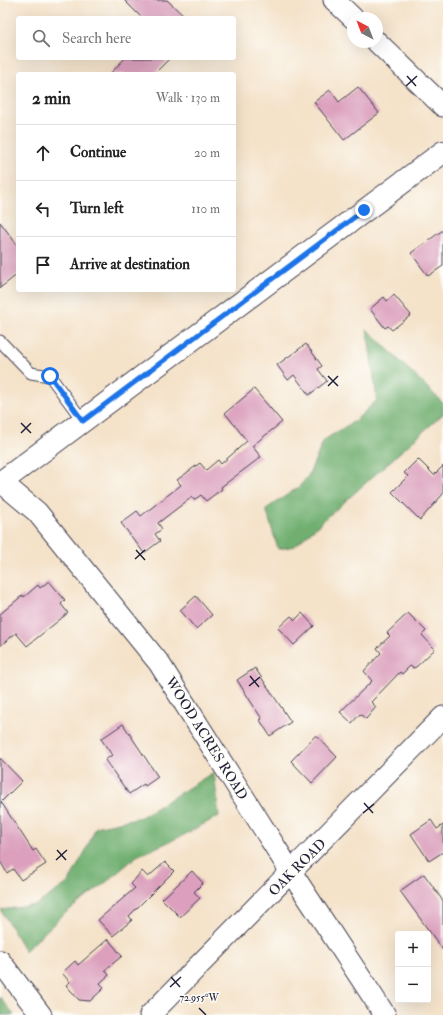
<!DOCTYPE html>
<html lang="en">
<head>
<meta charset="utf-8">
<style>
  :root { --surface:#fff; --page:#f2f2f2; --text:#222; --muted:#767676; --line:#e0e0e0 }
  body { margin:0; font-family:"IM FELL Double Pica",serif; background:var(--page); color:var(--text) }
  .controls { position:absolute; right:12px; bottom:12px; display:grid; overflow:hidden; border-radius:4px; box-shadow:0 4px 16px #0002 }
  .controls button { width:36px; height:36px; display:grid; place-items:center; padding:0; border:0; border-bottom:1px solid var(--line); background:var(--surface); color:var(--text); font:20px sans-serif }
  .compass { position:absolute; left:347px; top:12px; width:36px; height:36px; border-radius:50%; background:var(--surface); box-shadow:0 4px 16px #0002; rotate:318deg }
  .stop { position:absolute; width:12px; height:12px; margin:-9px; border:3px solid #1a73e8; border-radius:50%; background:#fff }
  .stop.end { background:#1a73e8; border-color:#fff; box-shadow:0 1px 4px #0008 }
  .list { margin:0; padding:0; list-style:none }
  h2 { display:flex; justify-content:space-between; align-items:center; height:52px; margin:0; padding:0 16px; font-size:17px }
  h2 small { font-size:13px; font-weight:400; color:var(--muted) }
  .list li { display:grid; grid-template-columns:26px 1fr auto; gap:12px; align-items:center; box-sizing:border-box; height:56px; padding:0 16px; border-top:1px solid var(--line) }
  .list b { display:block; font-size:15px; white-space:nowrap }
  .list em { font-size:13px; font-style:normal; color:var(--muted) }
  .icon { flex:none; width:22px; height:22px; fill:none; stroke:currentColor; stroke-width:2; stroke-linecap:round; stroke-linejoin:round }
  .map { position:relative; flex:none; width:443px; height:1015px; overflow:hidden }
  .search { position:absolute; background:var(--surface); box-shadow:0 4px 16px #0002; left:16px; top:16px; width:220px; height:44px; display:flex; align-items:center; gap:10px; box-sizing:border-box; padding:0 14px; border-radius:4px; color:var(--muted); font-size:15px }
  .panel { position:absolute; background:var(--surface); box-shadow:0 4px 16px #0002; left:16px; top:72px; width:220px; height:220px; border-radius:4px }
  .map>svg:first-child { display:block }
</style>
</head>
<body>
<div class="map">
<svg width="443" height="1015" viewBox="0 0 443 1015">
  <rect width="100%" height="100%" fill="#fdfcf7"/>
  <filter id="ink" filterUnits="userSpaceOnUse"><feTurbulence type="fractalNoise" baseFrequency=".025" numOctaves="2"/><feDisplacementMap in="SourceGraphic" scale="8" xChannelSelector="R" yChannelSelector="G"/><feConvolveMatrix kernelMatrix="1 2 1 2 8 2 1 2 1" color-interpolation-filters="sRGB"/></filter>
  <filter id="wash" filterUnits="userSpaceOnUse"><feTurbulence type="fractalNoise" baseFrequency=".012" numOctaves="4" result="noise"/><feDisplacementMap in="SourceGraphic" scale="16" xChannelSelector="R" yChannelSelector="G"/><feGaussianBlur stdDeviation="0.9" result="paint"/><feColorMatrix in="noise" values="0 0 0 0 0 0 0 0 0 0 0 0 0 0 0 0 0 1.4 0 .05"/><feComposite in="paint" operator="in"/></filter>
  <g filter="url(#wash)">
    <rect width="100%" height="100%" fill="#f4e2c9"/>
    <!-- forest -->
    <path fill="#70af70" stroke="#496856" d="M 367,329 L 443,403 L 443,414 L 295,546 L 278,549 L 266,509 L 299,487 L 308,476 L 324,440 L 356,420 L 377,400 Z
      M 214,772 L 219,816 L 182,836 L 137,856 L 104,884 L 64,914 L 25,951 L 1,910 L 36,905 L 68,883 L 85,852 L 96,827 L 141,817 Z
      M 0,997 L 14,1015 L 0,1015 Z"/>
    <g id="blocks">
      <!-- building -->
      <path fill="#dca0be" d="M 124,0 L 167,0 L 186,18 L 142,18 Z
        M 125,58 L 170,58 L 154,74 L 110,74 Z
        M 358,87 L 379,113 L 344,140 L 314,102 L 330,90 L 339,102 Z
        M 0,222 L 18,246 L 18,274 L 0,288 Z
        M 443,230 L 443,266 L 428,276 L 411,253 Z
        M 394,295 L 411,315 L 392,330 L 388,326 L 385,328 L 370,309 L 384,297 L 387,301 Z
        M 306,344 L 322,366 L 318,369 L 327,381 L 309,395 L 294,375 L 288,380 L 277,365 Z
        M 254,389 L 282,422 L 252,446 L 261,457 L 221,487 L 222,489 L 206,501 L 201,495 L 194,500 L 192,497 L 158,523 L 162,529 L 155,534 L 160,541 L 144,553 L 121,523 L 137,511 L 141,516 L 181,485 L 177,480 L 200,463 L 206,470 L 218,460 L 221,464 L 247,441 L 225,413 Z
        M 418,459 L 434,475 L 443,466 L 443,494 L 420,520 L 392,492 L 408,476 L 404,473 Z
        M 49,581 L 65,600 L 61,604 L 68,613 L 27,646 L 16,633 L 0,646 L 0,614 L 23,595 L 24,597 L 38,585 L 40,588 Z
        M 196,596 L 212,615 L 196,629 L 180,610 Z
        M 302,613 L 314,626 L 294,645 L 278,628 L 291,616 L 295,620 Z
        M 408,613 L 426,631 L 422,635 L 435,649 L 416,667 L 413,668 L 410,666 L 402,674 L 400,672 L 371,702 L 376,707 L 366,719 L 360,714 L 352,723 L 340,712 L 372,681 L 364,671 L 381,653 L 377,648 L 390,636 L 387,633 Z
        M 255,668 L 291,722 L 270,736 L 260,720 L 262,719 L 237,680 Z
        M 123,724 L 158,777 L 145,786 L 144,784 L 129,794 L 105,760 L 112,755 L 101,739 Z
        M 316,735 L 337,757 L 312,783 L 291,761 Z
        M 0,758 L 22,781 L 1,802 L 33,851 L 36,849 L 46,864 L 21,880 L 13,869 L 7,873 L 0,861 Z
        M 431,820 L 437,829 L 443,825 L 443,852 L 429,861 L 411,834 Z
        M 165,862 L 174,871 L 129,916 L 132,920 L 113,936 L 98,920 L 135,888 L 131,884 L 142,871 L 148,877 Z
        M 192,871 L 203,883 L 194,892 L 200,898 L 180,917 L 162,899 Z
        M 424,874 L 443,901 L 443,950 L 400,891 Z
        M 108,939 L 122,956 L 105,970 L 109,975 L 100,983 L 104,988 L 90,1001 L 79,1000 L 66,985 L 70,982 L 62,973 L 75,961 L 78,965 Z"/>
    </g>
  </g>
  <g filter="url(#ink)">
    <use href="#blocks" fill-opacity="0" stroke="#423f50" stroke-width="1"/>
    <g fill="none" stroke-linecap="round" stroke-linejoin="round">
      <!-- lane casing -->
      <g stroke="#423f50" stroke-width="13">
        <path id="lane" d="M 0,341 L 31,373 L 50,376 L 83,421"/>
      </g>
      <!-- street casing -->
      <g stroke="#423f50" stroke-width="23">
        <path id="street" d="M 334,0 L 353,18
          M 377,42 L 443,106
          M 0,481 L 37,512 L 159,663 L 291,872 L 385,1015
          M 0,961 L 41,1015
          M 150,1015 L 443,717"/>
      </g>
      <!-- secondary casing -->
      <g stroke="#423f50" stroke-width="24">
        <path id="secondary" d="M 0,483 L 443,152"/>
      </g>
      <!-- lane -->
      <use href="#lane" stroke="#fff" stroke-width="11"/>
      <!-- street -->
      <use href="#street" stroke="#fff" stroke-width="21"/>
      <!-- secondary -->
      <use href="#secondary" stroke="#fff" stroke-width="22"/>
    </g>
  </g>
  <g fill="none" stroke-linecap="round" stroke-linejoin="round" filter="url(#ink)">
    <!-- route -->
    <path stroke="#1a73e8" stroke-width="5" d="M 50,376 L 83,421 L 364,210"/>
  </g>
  <!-- ticks -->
  <path fill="none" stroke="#22223b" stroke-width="1.5" d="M 407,76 L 416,86M 406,86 L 417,76M 328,376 L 338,386M 328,386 L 338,376M 21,423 L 31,433M 21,433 L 31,423M 136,550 L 145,560M 135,559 L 145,550M 250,676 L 259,687M 249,686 L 260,677M 364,803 L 373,813M 363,813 L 374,804M 57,850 L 66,860M 56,860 L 67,850M 171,977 L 180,987M 170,987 L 181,977M 199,1008 L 206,1015"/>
  <g text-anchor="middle" stroke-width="3" stroke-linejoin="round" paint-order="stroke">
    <!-- street labels -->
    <g font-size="14" fill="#22223b" stroke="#fdfcf7">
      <text transform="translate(207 738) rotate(58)" y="5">WOOD ACRES ROAD</text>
      <text transform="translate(297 867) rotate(-45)" y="5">OAK ROAD</text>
    </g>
  </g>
  <g font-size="10" text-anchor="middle" fill="#22223b" stroke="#fdfcf7" stroke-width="3" stroke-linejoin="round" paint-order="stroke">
    <text x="199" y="1001">72.955°W</text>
  </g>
</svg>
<div class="controls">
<button>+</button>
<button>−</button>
</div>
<svg class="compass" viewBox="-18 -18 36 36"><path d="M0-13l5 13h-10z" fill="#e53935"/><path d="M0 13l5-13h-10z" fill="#767676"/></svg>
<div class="stop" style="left:50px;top:376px"></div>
<div class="stop end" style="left:364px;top:210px"></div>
<div class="search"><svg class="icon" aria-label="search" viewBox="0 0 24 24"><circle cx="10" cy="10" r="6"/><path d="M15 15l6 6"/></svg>Search here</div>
<section class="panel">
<h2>2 min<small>Walk · 130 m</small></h2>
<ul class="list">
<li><svg class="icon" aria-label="ahead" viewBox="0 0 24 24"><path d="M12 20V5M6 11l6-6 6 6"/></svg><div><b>Continue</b></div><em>20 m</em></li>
<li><svg class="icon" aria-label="left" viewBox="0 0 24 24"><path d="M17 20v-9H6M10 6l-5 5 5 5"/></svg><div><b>Turn left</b></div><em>110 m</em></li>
<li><svg class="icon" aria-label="arrive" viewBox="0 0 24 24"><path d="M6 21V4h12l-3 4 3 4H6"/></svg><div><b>Arrive at destination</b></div></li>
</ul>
</section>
</div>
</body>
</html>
